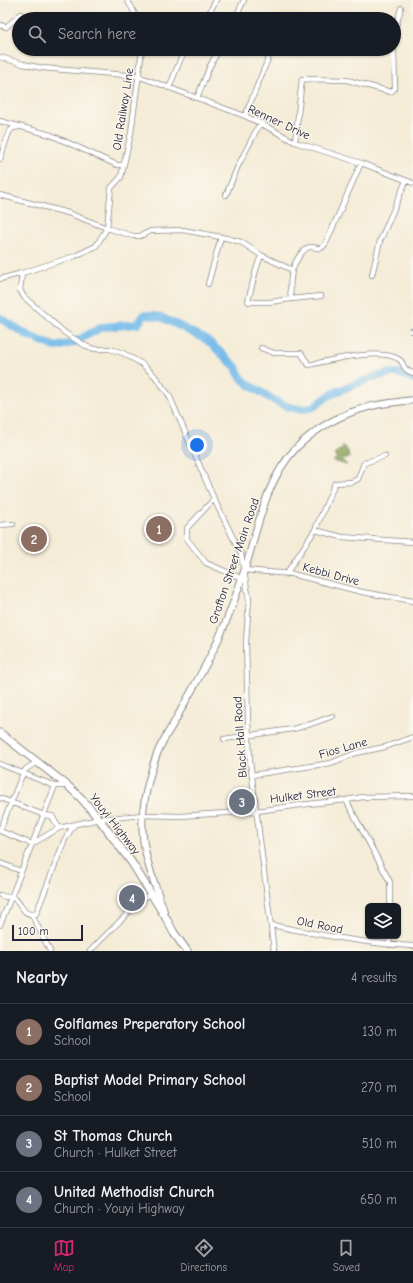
<!DOCTYPE html>
<html lang="en">
<head>
<meta charset="utf-8">
<style>
  :root { --surface:#171b24; --page:#20242c; --text:#f1f3f6; --muted:#9ea1a6; --line:#363941; --accent:#db2777 }
  body { margin:0; font-family:"Comic Neue",sans-serif; background:var(--page); color:var(--text) }
  .controls { position:absolute; right:12px; bottom:12px; display:grid; overflow:hidden; border-radius:6px; box-shadow:0 1px 3px #0004 }
  .controls button { width:36px; height:36px; display:grid; place-items:center; padding:0; border:0; border-bottom:1px solid var(--line); background:var(--surface); color:var(--text); font:20px sans-serif }
  .scale { position:absolute; left:12px; bottom:10px; width:71px; box-sizing:border-box; padding-left:4px; border:2px solid #22223b; border-top:0; font-size:11px; line-height:14px; white-space:nowrap; color:#22223b; -webkit-text-stroke:3px #fbf7ec; paint-order:stroke }
  .you { position:absolute; left:197px; top:445px; width:14px; height:14px; margin:-10px; border:3px solid #fff; border-radius:50%; background:#1a73e8; box-shadow:0 0 0 6px #1a73e833 }
  .badge { display:grid; place-items:center; width:26px; height:26px; border-radius:50%; background:var(--accent); color:#fff; font-size:13px; font-weight:700 }
  .pin { position:absolute; translate:-50% -50%; border:2px solid #fff; box-shadow:0 1px 4px #0006 }
  .list { margin:0; padding:0; list-style:none }
  h2 { display:flex; justify-content:space-between; align-items:center; height:52px; margin:0; padding:0 16px; font-size:17px }
  h2 small { font-size:13px; font-weight:400; color:var(--muted) }
  .list li { display:grid; grid-template-columns:26px 1fr auto; gap:12px; align-items:center; box-sizing:border-box; height:56px; padding:0 16px; border-top:1px solid var(--line) }
  .list b { display:block; font-size:15px; white-space:nowrap }
  .list p { margin:0; font-size:13px; white-space:nowrap; color:var(--muted) }
  .list em { font-size:13px; font-style:normal; color:var(--muted) }
  .icon { flex:none; width:22px; height:22px; fill:none; stroke:currentColor; stroke-width:2; stroke-linecap:round; stroke-linejoin:round }
  .map { position:relative; flex:none; width:413px; height:951px; overflow:hidden }
  .search { position:absolute; background:var(--surface); box-shadow:0 1px 3px #0004; left:12px; right:12px; top:12px; height:44px; display:flex; align-items:center; gap:10px; box-sizing:border-box; padding:0 14px; border-radius:22px; color:var(--muted); font-size:15px }
  .sheet { height:276px; background:var(--surface) }
  nav { display:flex; justify-content:space-around; align-items:center; box-sizing:border-box; height:56px; border-top:1px solid var(--line); background:var(--surface); font-size:11px; color:var(--muted) }
  nav a { display:grid; justify-items:center; gap:2px }
  nav .on { color:var(--accent) }
  .map>svg:first-child { display:block }
</style>
</head>
<body>
<div class="map">
<svg width="413" height="951" viewBox="0 0 413 951">
  <rect width="100%" height="100%" fill="#fbf7ec"/>
  <filter id="ink" filterUnits="userSpaceOnUse"><feTurbulence type="fractalNoise" baseFrequency=".025" numOctaves="2"/><feDisplacementMap in="SourceGraphic" scale="8" xChannelSelector="R" yChannelSelector="G"/><feConvolveMatrix kernelMatrix="1 2 1 2 8 2 1 2 1" color-interpolation-filters="sRGB"/></filter>
  <filter id="wash" filterUnits="userSpaceOnUse"><feTurbulence type="fractalNoise" baseFrequency=".012" numOctaves="4" result="noise"/><feDisplacementMap in="SourceGraphic" scale="16" xChannelSelector="R" yChannelSelector="G"/><feGaussianBlur stdDeviation="0.9" result="paint"/><feColorMatrix in="noise" values="0 0 0 0 0 0 0 0 0 0 0 0 0 0 0 0 0 1.4 0 .05"/><feComposite in="paint" operator="in"/></filter>
  <g filter="url(#wash)">
    <rect width="100%" height="100%" fill="#f4ecd7"/>
    <!-- forest -->
    <path fill="#88a557" stroke="#556449" d="M 343,445 L 348,451 L 349,458 L 342,460 L 347,465 L 333,461 L 337,459 L 334,455 L 339,450 L 343,450 Z"/>
    <g fill="none" stroke-linecap="round" stroke-linejoin="round">
      <!-- river -->
      <path stroke="#71b9e9" stroke-width="8" d="M 0,318 L 29,336 L 56,347 L 73,343 L 102,327 L 138,324 L 144,315 L 155,316 L 163,318 L 207,340 L 236,367 C 239,379 249,385 259,391 C 272,399 284,408 300,409 C 315,410 319,402 330,395 C 339,390 384,372 393,373 C 400,373 407,376 413,379"/>
    </g>
  </g>
  <g filter="url(#ink)">
    <g fill="none" stroke-linecap="round" stroke-linejoin="round">
      <!-- street casing -->
      <g stroke="#8b8789" stroke-width="6">
        <path id="street" d="M 127,0 L 132,8 L 137,19
          M 206,19 L 216,0
          M 235,19 L 244,0
          M 0,26 L 1,25 L 6,27 L 21,14
          M 394,41 L 395,30 L 401,8
          M 142,49 L 131,133 L 121,177 L 111,188 L 107,228 L 96,246 L 75,256 L 22,273 L 20,290 L 24,297 L 65,333 L 86,346 L 94,349 L 110,349 L 123,353 L 142,364 L 154,375 L 169,395 L 214,499 L 241,554 L 249,600 L 246,642 L 248,720 L 250,761 L 274,951
          M 0,57 L 23,64 L 42,68 L 138,76 L 245,116 L 260,123 L 295,142 L 361,163 L 413,183
          M 169,88 L 181,58 L 188,49
          M 197,98 L 210,66 L 219,49
          M 245,116 L 268,59
          M 0,121 L 51,135 L 117,165 L 123,165
          M 295,142 L 302,79 L 347,80 L 391,92 L 395,88 L 394,49
          M 0,159 L 9,132 L 13,128 L 19,127
          M 0,195 L 68,213 L 107,228 L 133,236 L 140,236 L 151,231 L 183,230 L 226,238 L 241,242 L 261,255 L 292,270
          M 226,195 L 238,166 L 260,123
          M 261,255 L 256,270 L 248,301 L 249,302 L 270,302 L 291,299
          M 372,275 L 380,241 L 406,181
          M 0,279 L 22,273
          M 208,284 L 221,237
          M 321,296 L 291,299 C 290,290 290,280 292,271 C 294,264 302,248 310,247 C 318,246 319,253 326,243 L 361,163
          M 412,331 L 413,331
          M 261,348 L 274,353 L 301,353 L 309,365 C 330,360 383,347 400,360 C 403,362 403,366 405,368 C 407,371 410,372 413,373
          M 214,499 L 187,528 L 187,539 L 206,563 L 241,578
          M 0,525 L 13,524
          M 315,530 L 342,537 L 413,542
          M 244,570 L 292,574 L 362,592 L 413,601
          M 286,574 L 315,530 L 335,483 L 352,482 L 358,479 L 364,463 L 385,456
          M 224,739 L 293,729 L 311,724 L 333,716
          M 0,764 L 55,786 L 66,786
          M 252,775 L 331,763 L 356,753 L 385,747 L 413,737
          M 0,798 L 44,815 L 52,816 L 59,828
          M 346,800 L 390,882 L 390,906
          M 0,830 L 23,773 L 26,769 L 37,762
          M 0,831 L 32,844 L 59,828 L 99,819 L 143,815 L 180,816 L 257,811 L 308,804 L 346,800 L 363,797 L 413,796
          M 0,863 L 21,871
          M 0,895 L 6,897 L 11,896 C 24,903 20,916 36,914 L 65,839 L 74,825
          M 32,915 L 50,951
          M 0,925 L 55,786
          M 271,925 C 318,934 365,944 413,946
          M 389,945 L 390,936
          M 90,951 L 129,912 L 150,893"/>
      </g>
      <!-- secondary casing -->
      <g stroke="#8b8789" stroke-width="8">
        <path id="secondary" d="M 164,911 C 153,879 139,846 143,812 C 145,793 150,773 157,754 C 161,743 169,731 175,721 C 191,691 209,662 222,631 C 231,611 238,590 245,569 C 258,528 265,481 296,448 C 317,427 343,413 372,406 C 385,403 400,402 413,400"/>
      </g>
      <!-- primary casing -->
      <g stroke="#8b8789" stroke-width="9">
        <path id="primary" d="M 0,733 L 68,786 L 81,798 L 99,819 L 132,863 L 166,918 L 174,933 L 187,951"/>
      </g>
      <!-- street -->
      <use href="#street" stroke="#fff" stroke-width="4.5"/>
      <!-- secondary -->
      <use href="#secondary" stroke="#fff" stroke-width="6"/>
      <!-- primary -->
      <use href="#primary" stroke="#fff" stroke-width="7"/>
    </g>
  </g>
  <g text-anchor="middle" stroke-width="3" stroke-linejoin="round" paint-order="stroke">
    <!-- street labels -->
    <g font-size="12" fill="#22223b" stroke="#fbf7ec">
      <text transform="translate(123 109) rotate(-81)" y="4">Old Railway Line</text>
      <text transform="translate(279 122) rotate(25)" y="4">Renner Drive</text>
      <text transform="translate(234 561) rotate(-71)" y="4">Grafton Street Main Road</text>
      <text transform="translate(331 574) rotate(15)" y="4">Kebbi Drive</text>
      <text transform="translate(240 737) rotate(-94)" y="4">Black Hall Road</text>
      <text transform="translate(343 748) rotate(-16)" y="4">Fios Lane</text>
      <text transform="translate(303 795) rotate(-7)" y="4">Hulket Street</text>
      <text transform="translate(115 824) rotate(52)" y="4">Youyi Highway</text>
      <text transform="translate(320 925) rotate(11)" y="4">Old Road</text>
    </g>
  </g>
</svg>
<div class="controls">
<button><svg class="icon" aria-label="layers" viewBox="0 0 24 24"><path d="M12 4l9 5-9 5-9-5zM3 14l9 5 9-5"/></svg></button>
</div>
<div class="scale">100 m</div>
<div class="you"></div>
<div class="pin badge" style="left:159px;top:529px;background:#8d6e63">1</div>
<div class="pin badge" style="left:34px;top:539px;background:#8d6e63">2</div>
<div class="pin badge" style="left:242px;top:802px;background:#6b7280">3</div>
<div class="pin badge" style="left:132px;top:898px;background:#6b7280">4</div>
<div class="search"><svg class="icon" aria-label="search" viewBox="0 0 24 24"><circle cx="10" cy="10" r="6"/><path d="M15 15l6 6"/></svg>Search here</div>
</div>
<section class="sheet">
<h2>Nearby<small>4 results</small></h2>
<ul class="list">
<li><span class="badge" style="background:#8d6e63">1</span><div><b>Golflames Preperatory School</b><p>School</p></div><em>130 m</em></li>
<li><span class="badge" style="background:#8d6e63">2</span><div><b>Baptist Model Primary School</b><p>School</p></div><em>270 m</em></li>
<li><span class="badge" style="background:#6b7280">3</span><div><b>St Thomas Church</b><p>Church · Hulket Street</p></div><em>510 m</em></li>
<li><span class="badge" style="background:#6b7280">4</span><div><b>United Methodist Church</b><p>Church · Youyi Highway</p></div><em>650 m</em></li>
</ul>
</section>
<nav>
<a class="on"><svg class="icon" aria-label="map" viewBox="0 0 24 24"><path d="M3 6l6-2 6 2 6-2v14l-6 2-6-2-6 2zM9 4v14M15 6v14"/></svg>Map</a>
<a><svg class="icon" aria-label="directions" viewBox="0 0 24 24"><path d="M12 3l9 9-9 9-9-9zM9 14v-3h6M13 9l2 2-2 2"/></svg>Directions</a>
<a><svg class="icon" aria-label="saved" viewBox="0 0 24 24"><path d="M7 4h10v16l-5-4-5 4z"/></svg>Saved</a>
</nav>
</body>
</html>
